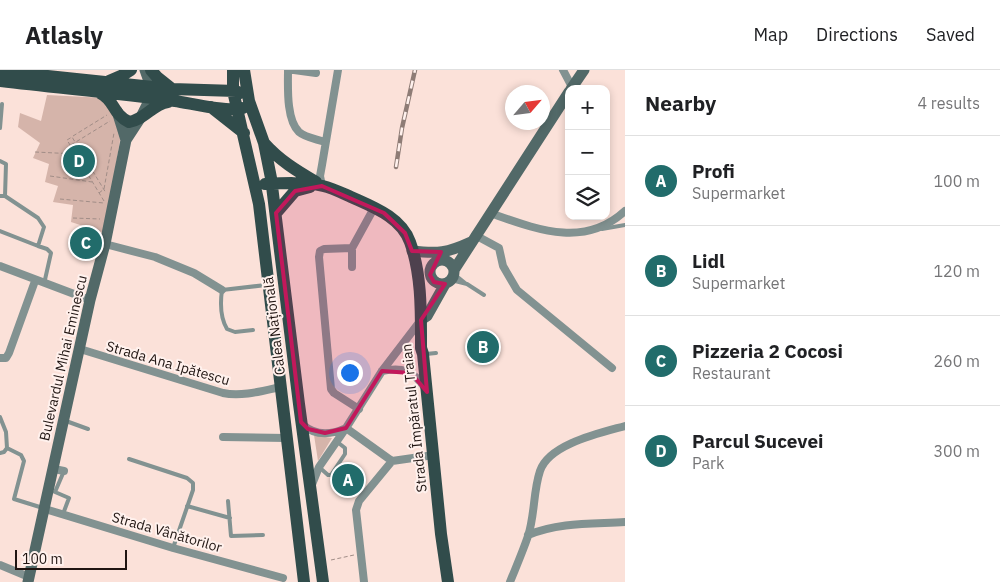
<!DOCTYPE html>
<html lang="en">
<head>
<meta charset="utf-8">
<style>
  :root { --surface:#fff; --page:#f2f2f2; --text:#202124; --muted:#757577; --line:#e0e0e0; --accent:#216c6b }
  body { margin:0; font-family:"IBM Plex Sans",sans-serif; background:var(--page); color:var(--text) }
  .controls { position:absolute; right:15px; top:15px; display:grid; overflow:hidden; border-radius:10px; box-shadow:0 2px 8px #0003 }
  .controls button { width:45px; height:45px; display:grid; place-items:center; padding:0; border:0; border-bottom:1px solid var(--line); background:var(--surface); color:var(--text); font:25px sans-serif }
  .compass { position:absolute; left:505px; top:15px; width:45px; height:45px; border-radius:50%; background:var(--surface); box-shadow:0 2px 8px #0003; rotate:62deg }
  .scale { position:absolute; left:15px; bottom:12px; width:112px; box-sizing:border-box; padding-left:5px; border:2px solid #201512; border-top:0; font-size:14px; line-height:18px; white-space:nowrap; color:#201512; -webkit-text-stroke:4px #fff1ed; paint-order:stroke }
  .you { position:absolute; left:349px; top:302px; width:18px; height:18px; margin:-12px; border:4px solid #fff; border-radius:50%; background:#1a73e8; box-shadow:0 0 0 8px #1a73e833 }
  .badge { display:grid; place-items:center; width:32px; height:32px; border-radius:50%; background:var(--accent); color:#fff; font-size:16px; font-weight:700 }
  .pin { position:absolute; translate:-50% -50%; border:2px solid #fff; box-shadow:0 1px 5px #0006 }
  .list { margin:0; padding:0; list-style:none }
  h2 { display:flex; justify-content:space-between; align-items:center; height:65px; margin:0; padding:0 20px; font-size:21px }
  h2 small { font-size:16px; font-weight:400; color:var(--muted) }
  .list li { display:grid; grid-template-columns:32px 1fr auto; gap:15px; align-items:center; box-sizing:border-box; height:90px; padding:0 20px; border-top:1px solid var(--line) }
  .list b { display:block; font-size:19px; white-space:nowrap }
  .list p { margin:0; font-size:16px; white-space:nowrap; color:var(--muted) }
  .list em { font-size:16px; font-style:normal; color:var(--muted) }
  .icon { flex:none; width:28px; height:28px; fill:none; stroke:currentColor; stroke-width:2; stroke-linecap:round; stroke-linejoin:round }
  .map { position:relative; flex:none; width:625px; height:512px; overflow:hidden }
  header { display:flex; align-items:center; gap:30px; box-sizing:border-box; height:70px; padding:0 25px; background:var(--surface); border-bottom:1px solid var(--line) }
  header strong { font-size:24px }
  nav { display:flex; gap:28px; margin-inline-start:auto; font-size:18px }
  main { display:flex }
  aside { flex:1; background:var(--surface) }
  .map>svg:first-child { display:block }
</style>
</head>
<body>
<header>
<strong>Atlasly</strong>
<nav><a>Map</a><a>Directions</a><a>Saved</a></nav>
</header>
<main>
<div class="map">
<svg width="625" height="512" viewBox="0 0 625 512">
  <rect width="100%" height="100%" fill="#fbe1d9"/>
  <!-- green -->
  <path fill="#d5b4aa" d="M 47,25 L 106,28 L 121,64 L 105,163 L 71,152 L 73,135 L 53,132 L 58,116 L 45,112 L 49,94 L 33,88 L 40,73 L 18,57 L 20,43 L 41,51 Z
    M 314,365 L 332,368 L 318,391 Z"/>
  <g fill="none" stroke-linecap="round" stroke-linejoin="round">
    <!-- path -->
    <path stroke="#a18d87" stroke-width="1" stroke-dasharray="4 2.5" stroke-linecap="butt" d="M 73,66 L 107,45
      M 71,75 L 110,51
      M 35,82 L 76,84
      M 50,106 L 92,112
      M 99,123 L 104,119 L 114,63
      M 60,129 L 104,133
      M 104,131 L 67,70 L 72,67 L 106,123
      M 73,148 L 100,149
      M 331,490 L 354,485"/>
    <!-- lane -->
    <path stroke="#829291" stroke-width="4" d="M 0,58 L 2,34
      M 0,91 L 6,94 L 5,126
      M 0,126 L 5,126 L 38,148 L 44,157 L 38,176 L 0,161
      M 602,159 L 625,155
      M 38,176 L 47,179 L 51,183 L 44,214
      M 454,204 L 465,213
      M 453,207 L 451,210 L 467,214 L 484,225
      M 253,260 L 235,262 L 227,259 C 220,247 220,234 222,220 L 266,215
      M 426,284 L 436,283
      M 0,347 L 6,362 L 7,378 L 21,385 L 24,391 L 14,429 L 43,438
      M 66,351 L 88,359
      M 0,383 L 4,382 L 7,378
      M 129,389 L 187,408 L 193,413 L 193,420 L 173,478
      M 319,397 L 328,405 L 331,405 L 345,384 L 345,378 L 336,371
      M 228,431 L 231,466 L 263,465
      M 187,436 L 230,448
      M 63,444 L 69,428 L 55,422 L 64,401"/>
    <!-- street -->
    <path stroke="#829291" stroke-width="8" d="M 288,0 C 288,16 286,50 299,62 C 306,68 317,69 325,72
      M 294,0 L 316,3
      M 563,0 L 572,17
      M 322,116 L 320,106 L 322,95 L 338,0
      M 490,143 C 536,159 584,179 625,141
      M 475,165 L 499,178 L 503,196 L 517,220 L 612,298
      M 105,174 L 155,187 L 194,203 L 222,220
      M 352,178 L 324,179 L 320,181 L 319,187 L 331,319 L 334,323 L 359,339
      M 0,196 L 90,230
      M 352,197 L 352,178 L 374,138
      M 80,279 L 223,323 C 241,327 262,321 280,317
      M 0,288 L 6,288 L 9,283 L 35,211
      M 382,301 C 402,297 413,300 425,318
      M 302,354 C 315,366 331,365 346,358 L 392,391 L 434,385
      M 223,367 L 286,368
      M 54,399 L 64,401
      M 311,417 L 319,397 L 346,358 L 382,301 L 421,250
      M 45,439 L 173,478 L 283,508
      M 528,465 C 559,452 593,454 625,452
      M 0,495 L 29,507
      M 364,512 L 356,440 L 359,431 L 392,391
      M 510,512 C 516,497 523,481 528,466 C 535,445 533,422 540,401 C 549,374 600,363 625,356"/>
    <!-- secondary -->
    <path stroke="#526968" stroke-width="11" d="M 571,19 L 584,0
      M 117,41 L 126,70
      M 412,181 C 438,184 447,183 471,172
      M430 202a12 12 0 1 1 24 0a12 12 0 1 1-24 0Z
      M 454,200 L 569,22
      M 421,250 L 427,246 L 445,214
      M 28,512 L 90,230 L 105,174 L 126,70 L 141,47 L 150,29 L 151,17 L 145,0"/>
    <!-- primary -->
    <path stroke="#314c4b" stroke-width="12" d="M 151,0 L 157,7 L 172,19
      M 233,0 L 233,21 L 259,134 L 304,512
      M 244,0 L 249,31 L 264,73 L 271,108 L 299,334 L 323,512
      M 0,1 L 172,19 L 236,21 L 240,23
      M 0,11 C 58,18 117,23 175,31 C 190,33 230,43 243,38
      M 109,11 L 123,5 L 131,0
      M 100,23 C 115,30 112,44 129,52 C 144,50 153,34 168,32
      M 211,37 L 244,63
      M 264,73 C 279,90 297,101 316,112
      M 265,114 C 284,113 304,112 323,116 C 332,118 342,123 351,127 C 373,137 401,147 410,172 C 422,205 421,244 421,278 L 423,284 L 441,464 L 448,512
      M 276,143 L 295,121 L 310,117"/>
    <!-- rail casing -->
    <g stroke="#8e7c76" stroke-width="4.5">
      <path id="rail" d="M 396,97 L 402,58 L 415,0"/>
    </g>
    <!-- rail -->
    <use href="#rail" stroke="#fff1ed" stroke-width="2.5" stroke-dasharray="8" stroke-linecap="butt"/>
  </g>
  <!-- marked area -->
  <path fill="#c2185b" fill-opacity="0.2" stroke="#c2185b" stroke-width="4" stroke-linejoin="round" d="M 322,116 L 384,143 L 405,163 L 412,181 L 441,182 L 430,205 L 434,212 L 445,214 L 421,250 L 427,322 L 411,303 L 382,301 L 346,358 L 325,363 L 308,359 L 301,352 L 276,143 L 295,121 Z"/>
  <g text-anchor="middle" stroke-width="4" stroke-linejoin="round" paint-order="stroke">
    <!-- street labels -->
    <g font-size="14" fill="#201512" stroke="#fff1ed">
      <text transform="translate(274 256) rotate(-97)" y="5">Calea Națională</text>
      <text transform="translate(63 288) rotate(-77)" y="5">Bulevardul Mihai Eminescu</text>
      <text transform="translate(168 293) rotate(16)" y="5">Strada Ana Ipătescu</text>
      <text transform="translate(414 348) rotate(-96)" y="5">Strada Împăratul Traian</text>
      <text transform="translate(167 462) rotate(16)" y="5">Strada Vânătorilor</text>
    </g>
  </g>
</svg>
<div class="controls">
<button>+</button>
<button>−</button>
<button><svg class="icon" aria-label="layers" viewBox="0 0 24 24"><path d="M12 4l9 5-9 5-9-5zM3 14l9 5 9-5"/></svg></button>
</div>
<svg class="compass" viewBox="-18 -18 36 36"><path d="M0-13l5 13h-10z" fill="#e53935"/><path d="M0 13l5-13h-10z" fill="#757577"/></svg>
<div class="scale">100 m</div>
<div class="you"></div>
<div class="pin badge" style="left:348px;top:410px">A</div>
<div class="pin badge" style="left:483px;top:277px">B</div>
<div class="pin badge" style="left:86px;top:173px">C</div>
<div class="pin badge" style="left:79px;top:91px">D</div>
</div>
<aside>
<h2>Nearby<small>4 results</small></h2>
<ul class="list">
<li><span class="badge">A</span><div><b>Profi</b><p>Supermarket</p></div><em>100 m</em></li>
<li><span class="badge">B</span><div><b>Lidl</b><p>Supermarket</p></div><em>120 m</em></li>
<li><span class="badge">C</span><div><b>Pizzeria 2 Cocosi</b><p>Restaurant</p></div><em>260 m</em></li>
<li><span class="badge">D</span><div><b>Parcul Sucevei</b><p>Park</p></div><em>300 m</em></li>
</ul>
</aside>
</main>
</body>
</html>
